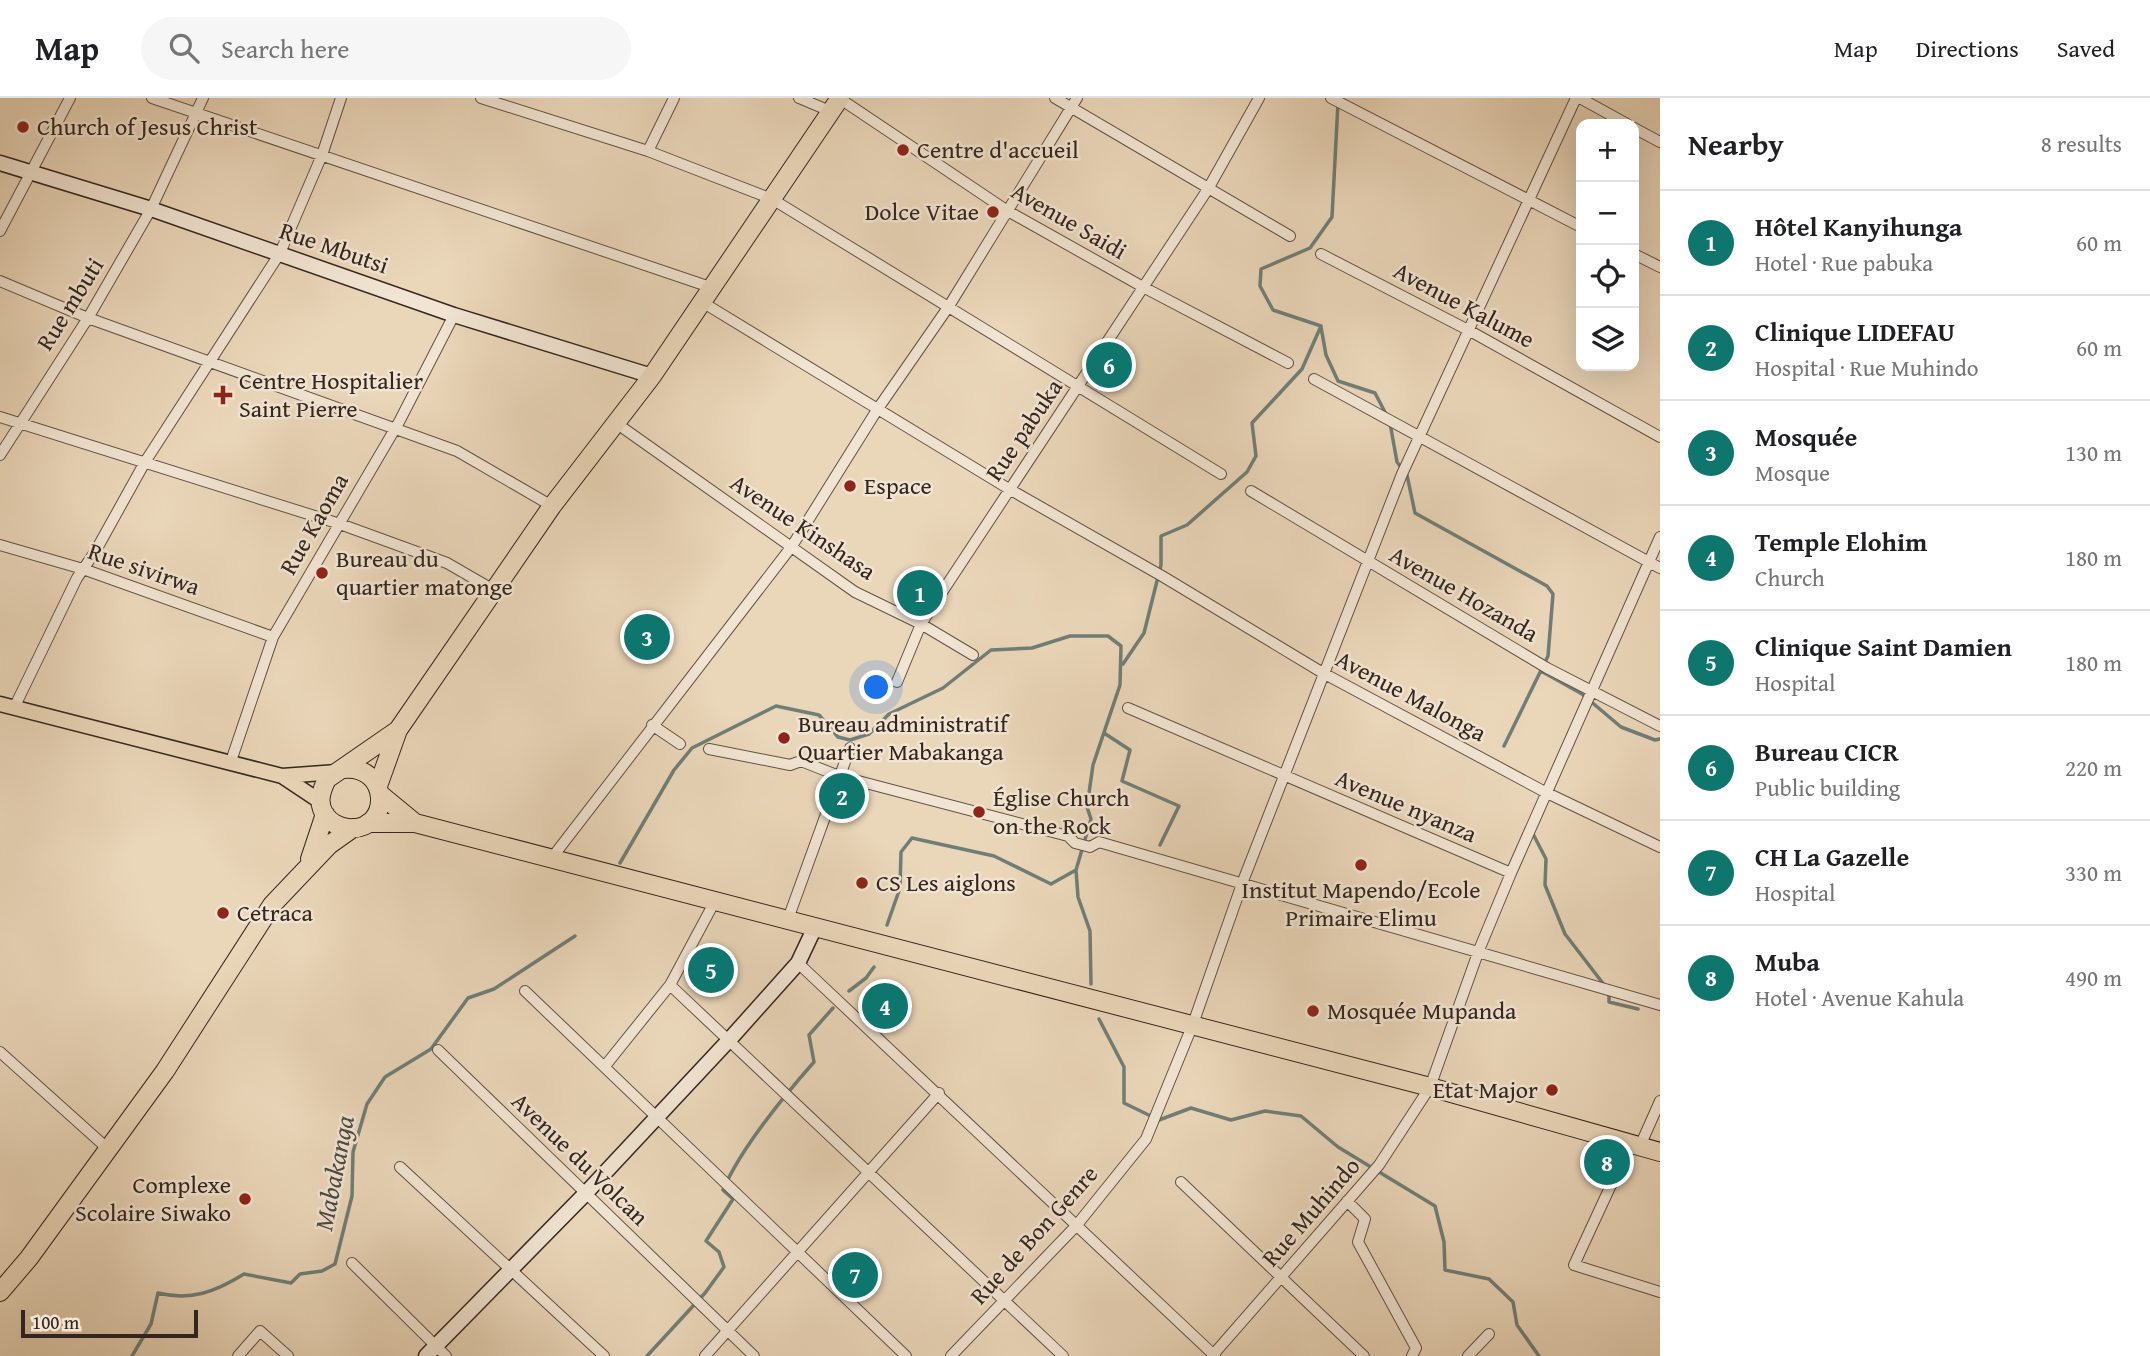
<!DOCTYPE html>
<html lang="en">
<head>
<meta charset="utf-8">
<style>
  :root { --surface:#fff; --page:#f6f6f6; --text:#202124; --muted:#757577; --line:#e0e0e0; --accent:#0f766e }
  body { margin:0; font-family:"Gentium Book Plus",serif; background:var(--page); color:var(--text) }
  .controls { position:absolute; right:21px; top:21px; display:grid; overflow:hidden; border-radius:14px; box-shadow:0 7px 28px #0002 }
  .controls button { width:63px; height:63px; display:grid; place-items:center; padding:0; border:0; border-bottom:2px solid var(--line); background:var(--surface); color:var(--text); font:35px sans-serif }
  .scale { position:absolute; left:21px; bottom:18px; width:177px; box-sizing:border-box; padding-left:7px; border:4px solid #34261e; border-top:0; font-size:19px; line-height:24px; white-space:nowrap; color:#34261e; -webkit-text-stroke:5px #f1e4d2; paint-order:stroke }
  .you { position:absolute; left:877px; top:590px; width:24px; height:24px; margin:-18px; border:5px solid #fff; border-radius:50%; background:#1a73e8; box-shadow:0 0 0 10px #1a73e833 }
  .badge { display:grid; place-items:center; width:46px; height:46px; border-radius:50%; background:var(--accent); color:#fff; font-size:23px; font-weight:700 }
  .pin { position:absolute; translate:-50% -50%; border:4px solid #fff; box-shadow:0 2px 7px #0006 }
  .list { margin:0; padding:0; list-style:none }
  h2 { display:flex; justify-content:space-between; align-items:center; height:91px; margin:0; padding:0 28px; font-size:30px }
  h2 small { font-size:23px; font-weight:400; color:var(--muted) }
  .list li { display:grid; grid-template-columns:46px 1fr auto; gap:21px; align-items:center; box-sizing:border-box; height:105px; padding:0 28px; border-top:2px solid var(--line) }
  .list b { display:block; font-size:26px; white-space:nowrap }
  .list p { margin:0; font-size:23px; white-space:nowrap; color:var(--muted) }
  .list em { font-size:23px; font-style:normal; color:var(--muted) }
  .icon { flex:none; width:38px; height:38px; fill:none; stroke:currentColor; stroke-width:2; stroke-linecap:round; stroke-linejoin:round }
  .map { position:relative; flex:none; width:1660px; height:1258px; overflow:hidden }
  header { display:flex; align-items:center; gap:42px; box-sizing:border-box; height:98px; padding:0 35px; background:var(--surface); border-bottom:2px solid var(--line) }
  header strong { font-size:33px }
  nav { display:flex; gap:38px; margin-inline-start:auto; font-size:24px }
  .search { width:490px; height:63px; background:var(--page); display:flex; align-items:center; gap:18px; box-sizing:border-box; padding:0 24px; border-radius:38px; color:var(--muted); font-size:26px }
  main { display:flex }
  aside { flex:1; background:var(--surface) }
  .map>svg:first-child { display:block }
</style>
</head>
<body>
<header>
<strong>Map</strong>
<div class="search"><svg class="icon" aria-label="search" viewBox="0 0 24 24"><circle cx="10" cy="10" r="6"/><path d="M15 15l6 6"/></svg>Search here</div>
<nav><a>Map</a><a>Directions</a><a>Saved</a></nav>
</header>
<main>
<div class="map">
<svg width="1660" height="1258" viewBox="0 0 1660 1258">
  <rect width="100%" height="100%" fill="#ead6b9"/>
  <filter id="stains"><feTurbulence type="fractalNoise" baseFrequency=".00286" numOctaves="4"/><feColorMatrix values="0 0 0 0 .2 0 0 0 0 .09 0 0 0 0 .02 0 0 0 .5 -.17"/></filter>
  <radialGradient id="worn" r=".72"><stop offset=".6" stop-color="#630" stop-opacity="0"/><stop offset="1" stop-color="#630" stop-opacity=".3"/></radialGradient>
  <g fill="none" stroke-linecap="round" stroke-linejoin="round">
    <!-- stream -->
    <path stroke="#707e77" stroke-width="3.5" d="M 1321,229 L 1326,257 L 1338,283 L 1375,295 L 1387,318
      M 1390,325 L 1397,364 L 1407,377 L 1415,415 L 1547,488 L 1553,496 L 1548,558 L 1504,648
      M 1123,566 L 1144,535 L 1161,467 L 1161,438 L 1187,427 L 1247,374 L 1256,358 L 1252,325 L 1302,271 L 1321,228 L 1273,212 L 1260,188 L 1261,171 L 1310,150 L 1332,119 L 1338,5
      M 1541,573 L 1582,596 L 1621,629 L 1655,642 L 1660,641
      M 1104,635 L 1130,652 L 1122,683 L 1179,708 L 1160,747
      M 1532,734 L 1546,761 L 1545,787 L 1565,836 L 1605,888
      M 620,765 L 674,672 L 692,650 L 776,608 L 819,617 L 838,639 L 850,642 L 869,636 L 889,616 L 943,590 L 991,552 L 1032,550 L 1070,538 L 1108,538 L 1121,548 L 1120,587 L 1093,667 L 1087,709 L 1091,721 L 1076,772 L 1078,799 L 1090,833 L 1091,886
      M 887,827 L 900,790 L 901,754 L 912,740 L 994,758 L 1051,786 L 1076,772
      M 849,893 L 866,880 L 874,869
      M 1609,894 L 1609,904 L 1638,911
      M 1099,921 L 1124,969 L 1124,1005 L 1159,1022 L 1191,1010 L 1231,1022 L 1265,1013 L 1301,1018 L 1338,1049 L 1435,1108 L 1444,1144 L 1445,1172 L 1489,1181 L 1513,1204 L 1517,1227 L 1539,1258
      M 132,1258 L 151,1226 L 158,1195 C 191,1203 215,1194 244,1176 L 291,1185 L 300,1176 L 322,1173 L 335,1166 L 352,1098 L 353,1054 L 367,1006 L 385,979 L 431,951 L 468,900 L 494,891 L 575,838
      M 647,1258 L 705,1195 L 724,1169 L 719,1154 L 706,1143 L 733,1101 L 723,1092 C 741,1050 784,998 814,964 L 809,937 L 833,910"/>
    <!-- street casing -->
    <g stroke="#625245" stroke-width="12">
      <path id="street" d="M 152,0 L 713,190
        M 481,0 L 648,53 L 772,101 L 1221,376
        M 799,0 L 830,13
        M 839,0 L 1006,112 L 1143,189 L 1288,265
        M 1055,0 L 1290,138
        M 1331,0 L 1581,129
        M 1580,0 L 1627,26
        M 1634,30 L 1660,44
        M 648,53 L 674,0
        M 0,133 L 70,0
        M 1321,156 L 1470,233 L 1660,339
        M 1634,156 L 1660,169
        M 0,183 L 88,220 L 457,353 L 552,408
        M 702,204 L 1009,391 L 1162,478 L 1323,575 L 1545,694 L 1660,749
        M 1314,281 L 1660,470
        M 0,319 L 340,426 L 447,465 L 492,491
        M 616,325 L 855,494 L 921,526 L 973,557
        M 0,357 L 88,220 L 151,111 L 203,0
        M 1251,393 L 1547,570 L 1660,628
        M 0,447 L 83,471 L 273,539
        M 897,584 L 921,526 L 1208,91 L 1259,0
        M 14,610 L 77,480 L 95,454 L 145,364 L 280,155 L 322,57 L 341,0
        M 1128,610 L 1511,775
        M 652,627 L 680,646
        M 709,651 L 790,667 L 801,663 L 839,678 L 1068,738 L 1075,745 L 1090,749 L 1099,744 L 1660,907
        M 230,666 L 273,539 L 399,324 L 454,217
        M 551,761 L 792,448 L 877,312 L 949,208 L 1077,0
        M 788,821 L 850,650
        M 798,865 L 1215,1258
        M 670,887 L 1063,1258
        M 525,893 L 906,1258
        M 438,952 L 754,1258
        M 0,954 L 108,1051
        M 605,968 L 670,887 L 715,803
        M 1630,1046 L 1574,1167 L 1660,1194
        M 1640,1048 L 1660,1003
        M 400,1069 L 604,1258
        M 1181,1084 L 1364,1258
        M 1347,1103 L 1365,1121 L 1358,1144 L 1416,1250 L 1412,1258
        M 352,1165 L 446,1258
        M 238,1258 L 260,1233 L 288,1258
        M 705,1258 L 939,995
        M 951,1258 L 1076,1128 L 1146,1041 L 1193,926 L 1243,783 L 1402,376 L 1576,0
        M 1212,1258 L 1379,1067 L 1430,989 L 1479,852 L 1511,775 L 1660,439
        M 1468,1258 L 1489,1236"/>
    </g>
    <!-- secondary casing -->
    <g stroke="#34261e" stroke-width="17">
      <path id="secondary" d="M 0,65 L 151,111 L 454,217 L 652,278
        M 426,1258 L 585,1096 L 730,941 L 798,865 L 815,829"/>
    </g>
    <!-- primary casing -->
    <g stroke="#34261e" stroke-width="17">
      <path id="primary" d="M 0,606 L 282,678 L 337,674
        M 282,678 L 321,704"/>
    </g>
    <!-- highway casing -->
    <g stroke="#34261e" stroke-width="20">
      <path id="highway" d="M 343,671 C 391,666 392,734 348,730 C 339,729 331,725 325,717 C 317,705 321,693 327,681 L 398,632
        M 378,688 L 398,632 L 552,408 L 652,278 L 840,0
        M 381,697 L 415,725
        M 368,725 L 415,725 L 1430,989 L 1660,1054
        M 310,761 L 325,716
        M 0,1194 L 29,1160 L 165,973 L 272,807 L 329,747 L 353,730"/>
    </g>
    <!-- street -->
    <use href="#street" stroke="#f1e4d2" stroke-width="10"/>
    <!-- secondary -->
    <use href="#secondary" stroke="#f1e4d2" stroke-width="14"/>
    <!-- primary -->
    <use href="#primary" stroke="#ead6b9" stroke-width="14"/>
    <!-- highway -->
    <use href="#highway" stroke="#ead6b9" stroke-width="18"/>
  </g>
  <!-- markers -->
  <g fill="#8f2418" stroke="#f1e4d2" stroke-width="2.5">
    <circle cx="23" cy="29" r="7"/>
    <circle cx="903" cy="52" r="7"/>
    <circle cx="993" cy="114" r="7"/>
    <path d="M219.5 286.5h7v7h7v7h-7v7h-7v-7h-7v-7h7z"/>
    <circle cx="850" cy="388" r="7"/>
    <circle cx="322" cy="475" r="7"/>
    <circle cx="784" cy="640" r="7"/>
    <circle cx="979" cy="714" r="7"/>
    <circle cx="1361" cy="767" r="7"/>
    <circle cx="862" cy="785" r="7"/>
    <circle cx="223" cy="815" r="7"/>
    <circle cx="1313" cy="913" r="7"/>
    <circle cx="1552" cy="992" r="7"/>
    <circle cx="245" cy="1101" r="7"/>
  </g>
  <g text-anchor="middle" stroke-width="5" stroke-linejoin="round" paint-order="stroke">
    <!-- poi labels -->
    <g font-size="24" fill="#34261e" stroke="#f1e4d2" text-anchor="start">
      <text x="37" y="37">Church of Jesus Christ</text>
      <text x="917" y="60">Centre d'accueil</text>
      <text x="979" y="122" text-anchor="end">Dolce Vitae</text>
      <text x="239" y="291">Centre Hospitalier<tspan x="239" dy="28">Saint Pierre</tspan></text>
      <text x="864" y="396">Espace</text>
      <text x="336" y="469">Bureau du<tspan x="336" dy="28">quartier matonge</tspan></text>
      <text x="798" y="634">Bureau administratif<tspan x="798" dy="28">Quartier Mabakanga</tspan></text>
      <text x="993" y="708">Église Church<tspan x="993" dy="28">on the Rock</tspan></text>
      <text x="876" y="793">CS Les aiglons</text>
      <text x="1361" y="800" text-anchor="middle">Institut Mapendo/Ecole<tspan x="1361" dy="28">Primaire Elimu</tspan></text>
      <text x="237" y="823">Cetraca</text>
      <text x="1327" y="921">Mosquée Mupanda</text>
      <text x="1538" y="1000" text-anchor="end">Etat Major</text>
      <text x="231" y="1095" text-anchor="end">Complexe<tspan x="231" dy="28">Scolaire Siwako</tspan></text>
    </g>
    <!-- street labels -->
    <g font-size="24" fill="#34261e" stroke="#f1e4d2">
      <text transform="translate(1069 123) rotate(30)" y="8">Avenue Saidi</text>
      <text transform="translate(334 150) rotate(19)" y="8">Rue Mbutsi</text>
      <text transform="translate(70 206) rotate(-58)" y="8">Rue mbuti</text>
      <text transform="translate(1464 207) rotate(28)" y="8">Avenue Kalume</text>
      <text transform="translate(1024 332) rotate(-56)" y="8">Rue pabuka</text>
      <text transform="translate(314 426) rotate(-60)" y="8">Rue Kaoma</text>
      <text transform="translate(803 429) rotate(34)" y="8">Avenue Kinshasa</text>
      <text transform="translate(144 471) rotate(19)" y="8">Rue sivirwa</text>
      <text transform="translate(1464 496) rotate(30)" y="8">Avenue Hozanda</text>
      <text transform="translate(1411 598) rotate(28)" y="8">Avenue Malonga</text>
      <text transform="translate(1406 708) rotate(23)" y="8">Avenue nyanza</text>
      <text transform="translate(580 1061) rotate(44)" y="8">Avenue du Volcan</text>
      <text transform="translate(1311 1114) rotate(-49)" y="8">Rue Muhindo</text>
      <text transform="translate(1034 1137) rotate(-48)" y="8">Rue de Bon Genre</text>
    </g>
    <!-- water labels -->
    <g font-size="26" font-style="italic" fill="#4d4b43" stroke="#f1e4d2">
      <text transform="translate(334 1075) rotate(-79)" y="9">Mabakanga</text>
    </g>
  </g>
  <rect width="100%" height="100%" filter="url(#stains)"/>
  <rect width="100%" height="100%" fill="url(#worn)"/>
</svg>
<div class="controls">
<button>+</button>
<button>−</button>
<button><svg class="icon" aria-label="locate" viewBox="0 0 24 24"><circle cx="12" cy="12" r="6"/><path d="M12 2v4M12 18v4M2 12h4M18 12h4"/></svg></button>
<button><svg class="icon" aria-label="layers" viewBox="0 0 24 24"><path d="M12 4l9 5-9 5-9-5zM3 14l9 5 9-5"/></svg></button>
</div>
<div class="scale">100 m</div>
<div class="you"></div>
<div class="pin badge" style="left:920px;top:495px">1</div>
<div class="pin badge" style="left:842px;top:698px">2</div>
<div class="pin badge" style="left:647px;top:539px">3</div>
<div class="pin badge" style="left:885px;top:908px">4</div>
<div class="pin badge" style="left:711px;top:872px">5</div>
<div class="pin badge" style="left:1109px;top:267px">6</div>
<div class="pin badge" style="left:855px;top:1177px">7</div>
<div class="pin badge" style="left:1607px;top:1064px">8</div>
</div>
<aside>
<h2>Nearby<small>8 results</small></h2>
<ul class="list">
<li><span class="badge">1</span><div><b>Hôtel Kanyihunga</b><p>Hotel · Rue pabuka</p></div><em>60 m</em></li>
<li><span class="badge">2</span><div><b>Clinique LIDEFAU</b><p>Hospital · Rue Muhindo</p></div><em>60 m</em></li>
<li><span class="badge">3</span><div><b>Mosquée</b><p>Mosque</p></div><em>130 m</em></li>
<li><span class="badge">4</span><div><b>Temple Elohim</b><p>Church</p></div><em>180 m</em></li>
<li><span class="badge">5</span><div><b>Clinique Saint Damien</b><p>Hospital</p></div><em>180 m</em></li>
<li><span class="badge">6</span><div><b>Bureau CICR</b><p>Public building</p></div><em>220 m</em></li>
<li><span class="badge">7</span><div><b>CH La Gazelle</b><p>Hospital</p></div><em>330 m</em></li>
<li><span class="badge">8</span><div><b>Muba</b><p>Hotel · Avenue Kahula</p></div><em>490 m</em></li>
</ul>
</aside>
</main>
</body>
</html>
